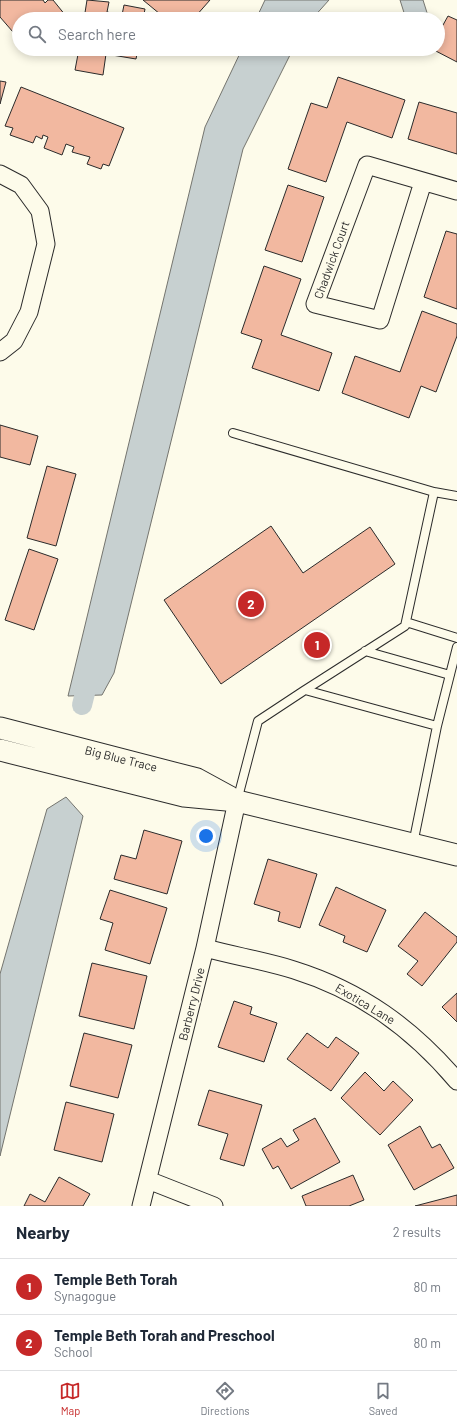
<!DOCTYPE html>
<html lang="en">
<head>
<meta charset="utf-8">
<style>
  :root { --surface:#fff; --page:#f2f2f3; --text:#1f2937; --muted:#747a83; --line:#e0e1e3; --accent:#c62828 }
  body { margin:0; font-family:Barlow,sans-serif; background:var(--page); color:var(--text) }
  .you { position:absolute; left:206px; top:836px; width:14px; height:14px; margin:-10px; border:3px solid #fff; border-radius:50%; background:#1a73e8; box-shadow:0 0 0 6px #1a73e833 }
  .badge { display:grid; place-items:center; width:26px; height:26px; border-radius:50%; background:var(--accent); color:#fff; font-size:13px; font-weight:700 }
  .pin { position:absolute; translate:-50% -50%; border:2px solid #fff; box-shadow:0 1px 4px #0006 }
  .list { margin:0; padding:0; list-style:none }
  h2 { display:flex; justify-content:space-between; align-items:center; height:52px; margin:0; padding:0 16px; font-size:17px }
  h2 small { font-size:13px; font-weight:400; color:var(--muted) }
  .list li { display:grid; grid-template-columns:26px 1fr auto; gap:12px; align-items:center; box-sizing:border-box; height:56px; padding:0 16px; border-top:1px solid var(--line) }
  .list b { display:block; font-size:15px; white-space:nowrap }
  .list p { margin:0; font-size:13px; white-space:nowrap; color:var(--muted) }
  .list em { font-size:13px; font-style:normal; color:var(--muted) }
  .icon { flex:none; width:22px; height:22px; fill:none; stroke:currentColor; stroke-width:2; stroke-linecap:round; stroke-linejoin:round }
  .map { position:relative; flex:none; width:457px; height:1206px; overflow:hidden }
  .search { position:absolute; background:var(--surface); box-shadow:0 2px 10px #0003; left:12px; right:12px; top:12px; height:44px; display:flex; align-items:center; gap:10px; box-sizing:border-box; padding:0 14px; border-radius:22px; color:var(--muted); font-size:15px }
  .sheet { height:164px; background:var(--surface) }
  nav { display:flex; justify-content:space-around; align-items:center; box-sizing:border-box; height:56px; border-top:1px solid var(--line); background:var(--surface); font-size:11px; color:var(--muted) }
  nav a { display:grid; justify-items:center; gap:2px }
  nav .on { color:var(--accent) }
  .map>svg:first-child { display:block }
</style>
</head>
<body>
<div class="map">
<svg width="457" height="1206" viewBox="0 0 457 1206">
  <rect width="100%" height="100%" fill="#fdfbea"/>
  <!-- water -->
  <path fill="#c7d0d0" stroke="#74746e" d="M 265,0 L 329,0 L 312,19 L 256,19 Z
    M 400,0 L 423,0 L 429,19 L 406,19 Z
    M 242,49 L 293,49 L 243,149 L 114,673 L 102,695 L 68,696 L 205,127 Z
    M 66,797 L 83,816 L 0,1156 L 0,974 L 47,809 Z"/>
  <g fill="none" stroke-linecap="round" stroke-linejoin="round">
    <!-- canal -->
    <path stroke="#c7d0d0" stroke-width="20" d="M 82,705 L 91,669"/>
  </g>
  <!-- building -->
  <path fill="#f2b8a0" stroke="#2b2b2b" d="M 0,0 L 43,0 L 45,3 L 48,0 L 53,0 L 66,16 L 62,19 L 19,19 L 19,27 L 13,32 L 0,17 Z
    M 87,0 L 109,2 L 107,12 L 122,15 L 124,5 L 145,9 L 143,19 L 84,19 Z
    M 143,0 L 210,0 L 195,17 L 198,19 L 166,19 Z
    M 448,16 L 457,20 L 457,62 L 432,49 L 438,49 L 438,34 Z
    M 79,49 L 138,49 L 136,59 L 106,54 L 103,75 L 75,70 Z
    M 338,77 L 405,100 L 392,138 L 347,122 L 326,182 L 288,169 L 311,103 L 327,108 Z
    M 0,81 L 6,82 L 0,104 Z
    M 21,87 L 124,128 L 109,166 L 103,164 L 101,169 L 87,164 L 90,157 L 72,152 L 74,147 L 66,144 L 62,155 L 44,148 L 48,137 L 43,135 L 42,139 L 36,136 L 33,143 L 10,135 L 13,128 L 5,126 Z
    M 419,102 L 457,113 L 457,154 L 408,139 Z
    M 288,185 L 324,197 L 302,262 L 265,250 Z
    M 446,231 L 457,234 L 457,309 L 424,297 Z
    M 264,266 L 301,279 L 281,335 L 332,353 L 319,391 L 252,368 L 262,340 L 241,333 Z
    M 422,311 L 457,324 L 457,336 L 436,392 L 421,386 L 409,418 L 342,393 L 355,356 L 400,372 Z
    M 0,425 L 38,436 L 30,465 L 0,457 Z
    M 47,466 L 76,474 L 56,546 L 27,538 Z
    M 271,526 L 303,573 L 370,527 L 395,564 L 221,684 L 164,600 Z
    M 29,549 L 58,559 L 34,630 L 5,620 Z
    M 144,830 L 182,841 L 167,894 L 114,879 L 121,855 L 136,859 Z
    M 268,859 L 317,874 L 300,928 L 278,921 L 280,912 L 254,904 Z
    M 336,887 L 386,910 L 367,952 L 343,942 L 345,936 L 319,925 Z
    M 110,890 L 167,908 L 150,964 L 105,950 L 113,923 L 100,919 Z
    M 425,912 L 457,937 L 457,942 L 422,986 L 407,974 L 418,961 L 398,946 Z
    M 92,963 L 147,976 L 134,1029 L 79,1016 Z
    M 457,993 L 457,1022 L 442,1007 Z
    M 234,1001 L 252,1007 L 250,1014 L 277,1023 L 264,1062 L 218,1047 Z
    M 84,1033 L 132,1045 L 118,1098 L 70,1086 Z
    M 307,1033 L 328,1048 L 336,1037 L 359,1053 L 331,1091 L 287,1059 Z
    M 365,1072 L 384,1091 L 393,1081 L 413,1100 L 380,1135 L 341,1098 Z
    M 209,1090 L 262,1105 L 244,1166 L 220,1159 L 228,1134 L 198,1125 Z
    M 66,1102 L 114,1114 L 102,1162 L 54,1150 Z
    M 315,1118 L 340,1162 L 291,1189 L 278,1166 L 273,1169 L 262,1149 L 281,1138 L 287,1147 L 299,1140 L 293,1130 Z
    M 420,1126 L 432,1148 L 440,1144 L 454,1168 L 414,1190 L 388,1145 Z
    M 353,1175 L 364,1200 L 349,1206 L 306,1206 L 302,1196 Z
    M 59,1177 L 90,1194 L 83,1206 L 24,1206 L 30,1194 L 45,1202 Z
    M 457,1195 L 457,1206 L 415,1206 Z"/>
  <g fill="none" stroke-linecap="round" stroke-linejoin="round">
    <!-- service casing -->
    <g stroke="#2b2b2b" stroke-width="10">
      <path id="service" d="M 233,433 L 434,492 L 457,496
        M 406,622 L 457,638
        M 365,651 L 450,675
        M 305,690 L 405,626 L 434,492
        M 437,726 L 457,647
        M 237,801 L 258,721 L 305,690 L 437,726 L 413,844"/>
    </g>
    <!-- minor casing -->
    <g stroke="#2b2b2b" stroke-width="19">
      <path id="minor" d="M 0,174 L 21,185 L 40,211 L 46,244 L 29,312 L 14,341 L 0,352
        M 423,182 L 380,320 L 315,304 L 367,165 L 457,191
        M 205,948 C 235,956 265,961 294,970 C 361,991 412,1028 457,1081
        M 148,1180 L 214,1206
        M 141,1206 L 205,948 L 237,801"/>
    </g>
    <!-- tertiary casing -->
    <g stroke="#2b2b2b" stroke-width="23">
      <path id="tertiary" d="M 0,728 L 197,779 L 230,797
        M 0,750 L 184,796 L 237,801 L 457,855"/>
    </g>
    <!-- service -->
    <use href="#service" stroke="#fdfbea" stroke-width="8"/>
    <!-- minor -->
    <use href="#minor" stroke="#fdfbea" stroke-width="17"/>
    <!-- tertiary -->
    <use href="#tertiary" stroke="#fdfbea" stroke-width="21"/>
  </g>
  <g text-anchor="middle" stroke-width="3" stroke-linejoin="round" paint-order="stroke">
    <!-- street labels -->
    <g font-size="12" fill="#2b2b2b" stroke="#fdfbea">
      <text transform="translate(332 260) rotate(-70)" y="4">Chadwick Court</text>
      <text transform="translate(121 759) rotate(14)" y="4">Big Blue Trace</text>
      <text transform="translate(192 1004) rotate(-76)" y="4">Barberry Drive</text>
      <text transform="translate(365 1004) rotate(31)" y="4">Exotica Lane</text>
    </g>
  </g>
</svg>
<div class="you"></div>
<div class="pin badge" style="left:317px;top:645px">1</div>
<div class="pin badge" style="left:251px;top:604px">2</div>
<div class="search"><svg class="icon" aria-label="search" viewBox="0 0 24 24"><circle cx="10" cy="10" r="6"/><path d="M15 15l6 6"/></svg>Search here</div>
</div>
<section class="sheet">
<h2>Nearby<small>2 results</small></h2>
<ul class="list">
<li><span class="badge">1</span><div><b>Temple Beth Torah</b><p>Synagogue</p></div><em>80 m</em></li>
<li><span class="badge">2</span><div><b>Temple Beth Torah and Preschool</b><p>School</p></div><em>80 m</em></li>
</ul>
</section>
<nav>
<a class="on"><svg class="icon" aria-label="map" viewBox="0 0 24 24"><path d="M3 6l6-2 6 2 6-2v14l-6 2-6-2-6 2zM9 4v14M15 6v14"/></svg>Map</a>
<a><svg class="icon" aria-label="directions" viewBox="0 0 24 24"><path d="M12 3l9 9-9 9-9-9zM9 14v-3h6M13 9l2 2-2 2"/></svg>Directions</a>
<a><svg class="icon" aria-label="saved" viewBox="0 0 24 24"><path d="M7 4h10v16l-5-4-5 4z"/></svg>Saved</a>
</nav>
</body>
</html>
